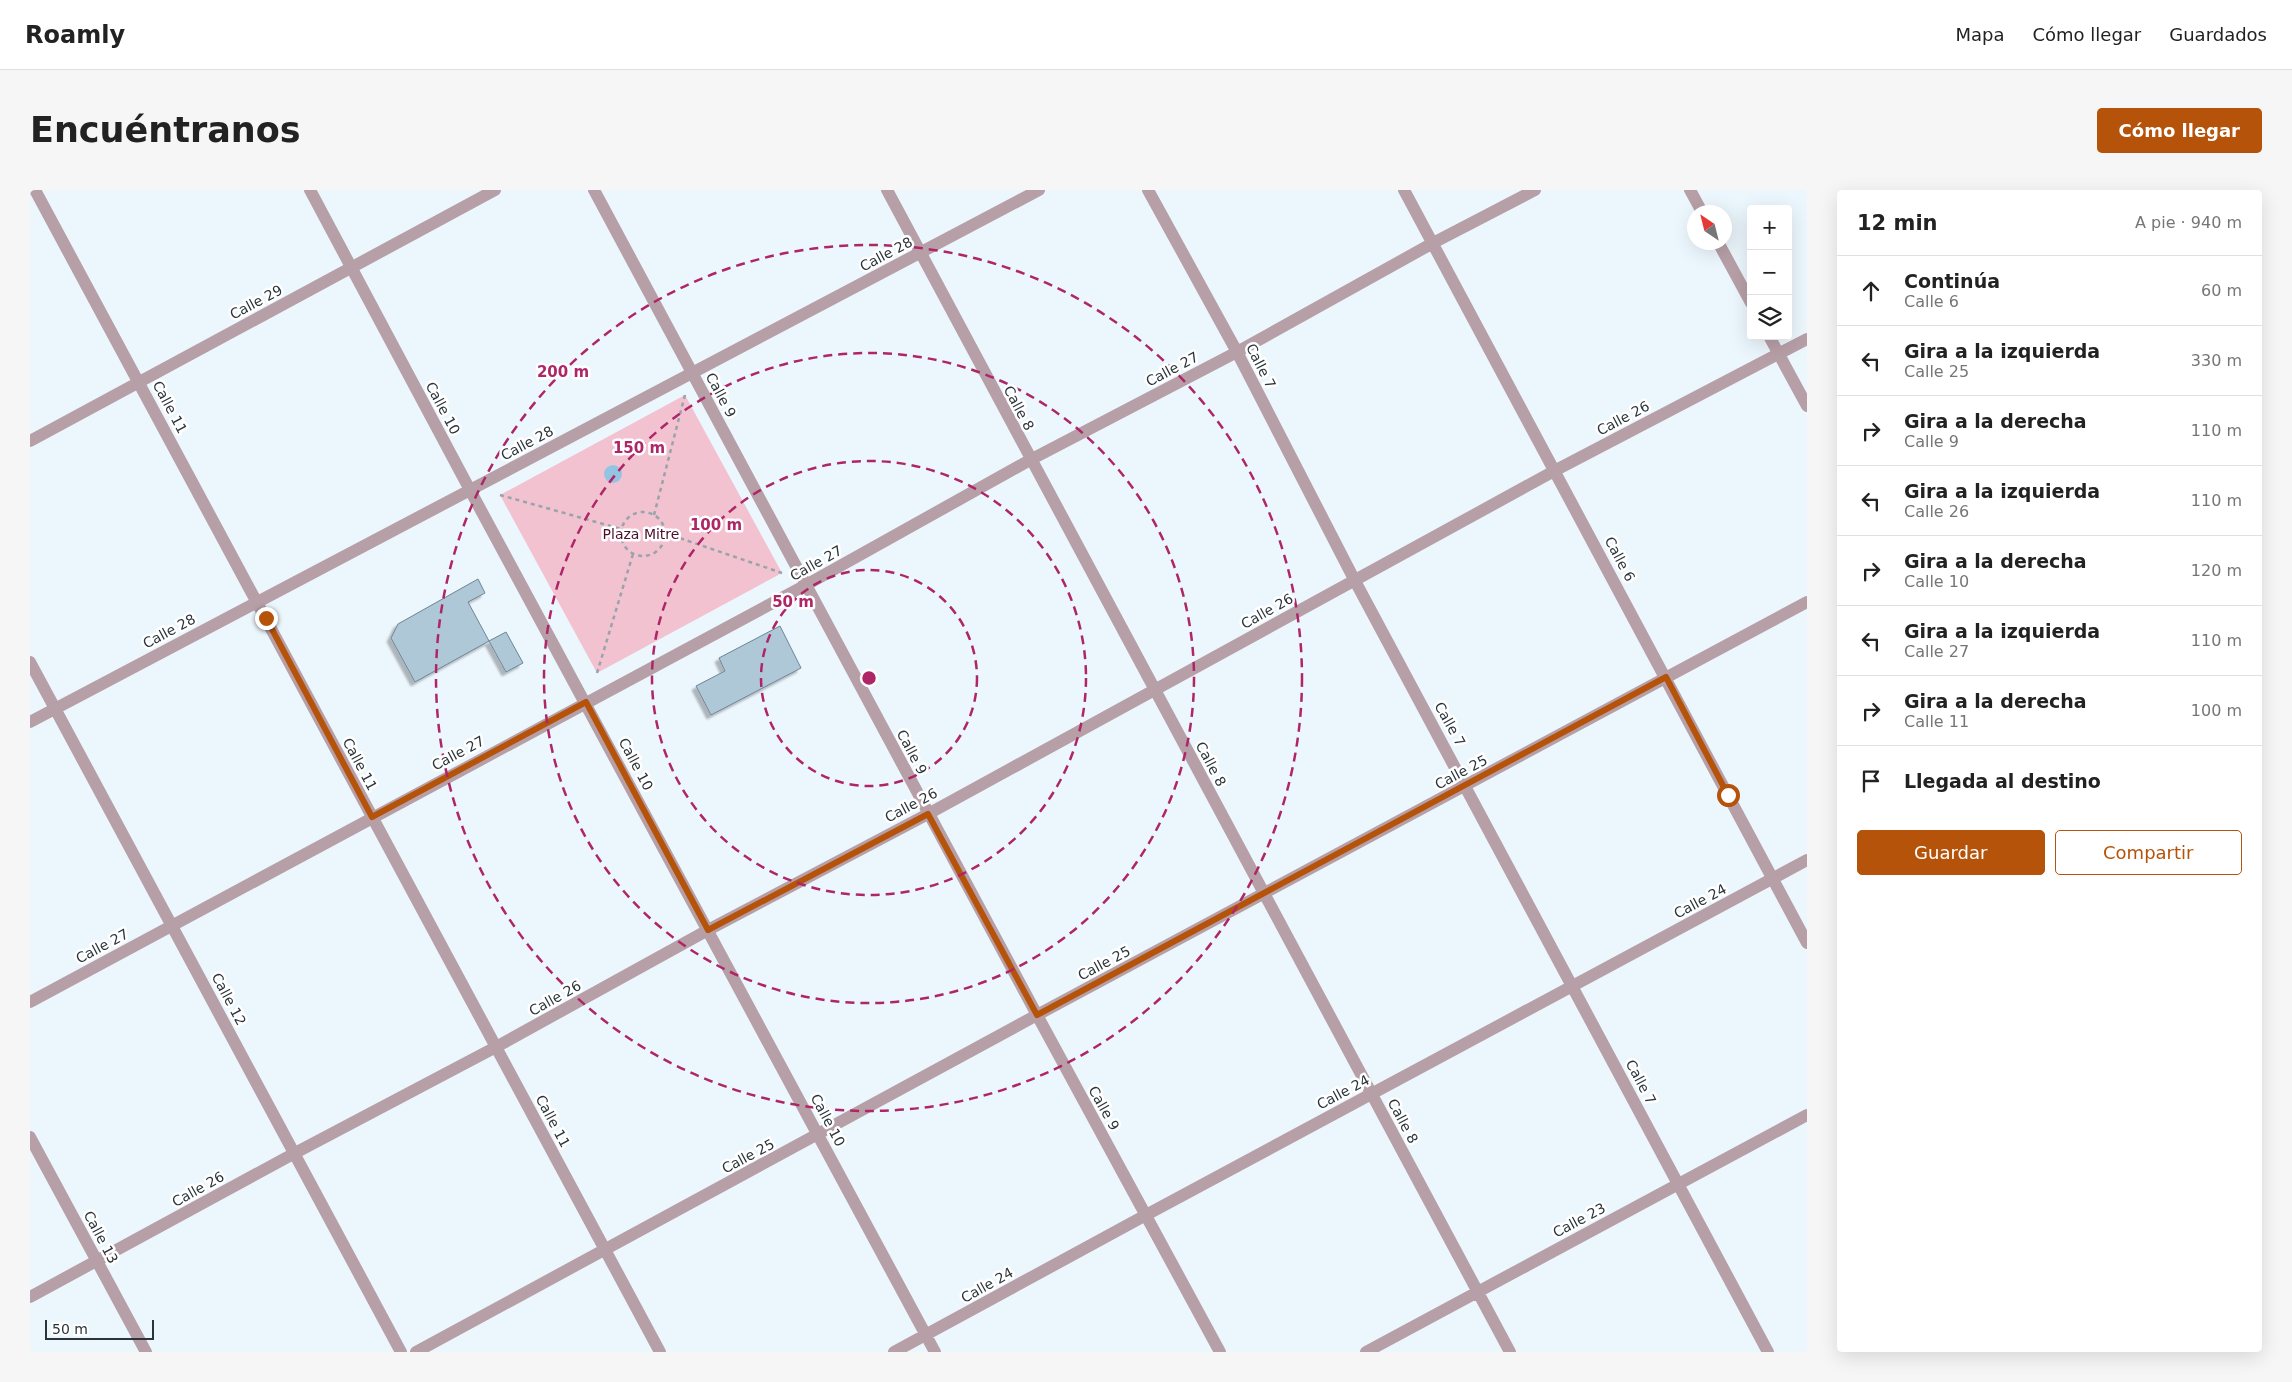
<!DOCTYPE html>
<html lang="es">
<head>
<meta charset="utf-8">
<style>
  :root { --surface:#fff; --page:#f6f6f6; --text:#222; --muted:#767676; --line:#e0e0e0; --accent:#b45309 }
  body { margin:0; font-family:"DejaVu Sans",sans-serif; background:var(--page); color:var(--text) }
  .controls { position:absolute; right:15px; top:15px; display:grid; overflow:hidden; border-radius:5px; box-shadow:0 5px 20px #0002 }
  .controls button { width:45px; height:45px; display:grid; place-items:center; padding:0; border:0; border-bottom:1px solid var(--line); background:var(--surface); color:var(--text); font:25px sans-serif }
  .compass { position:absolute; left:1657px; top:15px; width:45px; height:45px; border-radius:50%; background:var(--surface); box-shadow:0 5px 20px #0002; rotate:325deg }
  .scale { position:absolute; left:15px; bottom:12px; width:109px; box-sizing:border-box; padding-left:5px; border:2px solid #2a343a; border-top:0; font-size:14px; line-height:18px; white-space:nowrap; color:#2a343a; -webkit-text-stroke:4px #fff; paint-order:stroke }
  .stop { position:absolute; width:15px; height:15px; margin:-11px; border:4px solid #b45309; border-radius:50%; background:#fff }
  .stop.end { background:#b45309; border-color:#fff; box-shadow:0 1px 5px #0008 }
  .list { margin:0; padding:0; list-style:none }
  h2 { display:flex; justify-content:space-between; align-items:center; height:65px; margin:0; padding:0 20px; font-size:21px }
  h2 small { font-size:16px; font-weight:400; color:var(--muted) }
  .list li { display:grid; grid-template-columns:32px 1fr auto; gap:15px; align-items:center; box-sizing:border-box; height:70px; padding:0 20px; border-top:1px solid var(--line) }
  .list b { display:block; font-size:19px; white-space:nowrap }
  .list p { margin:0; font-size:16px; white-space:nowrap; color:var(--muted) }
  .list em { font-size:16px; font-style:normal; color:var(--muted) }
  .actions { display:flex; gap:10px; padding:15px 20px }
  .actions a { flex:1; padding:11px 0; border:1px solid var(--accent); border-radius:5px; text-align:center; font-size:18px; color:var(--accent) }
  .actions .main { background:var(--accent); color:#fff }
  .icon { flex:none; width:28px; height:28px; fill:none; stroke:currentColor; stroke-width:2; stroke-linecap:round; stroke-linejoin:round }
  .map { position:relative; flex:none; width:1777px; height:1162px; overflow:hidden; border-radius:5px }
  header { display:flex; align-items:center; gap:30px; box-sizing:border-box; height:70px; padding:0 25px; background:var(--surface); border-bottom:1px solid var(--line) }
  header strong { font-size:24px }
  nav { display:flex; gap:28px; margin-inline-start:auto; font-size:18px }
  .intro { display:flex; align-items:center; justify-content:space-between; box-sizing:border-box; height:120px; padding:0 30px }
  h1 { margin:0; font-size:35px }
  .button { padding:12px 22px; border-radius:5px; background:var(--accent); color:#fff; font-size:18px; font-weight:700 }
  main { display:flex; gap:30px; padding:0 30px }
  aside { flex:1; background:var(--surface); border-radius:5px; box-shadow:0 5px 20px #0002 }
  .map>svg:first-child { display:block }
</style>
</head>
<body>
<header>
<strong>Roamly</strong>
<nav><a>Mapa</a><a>Cómo llegar</a><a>Guardados</a></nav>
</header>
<div class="intro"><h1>Encuéntranos</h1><a class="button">Cómo llegar</a></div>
<main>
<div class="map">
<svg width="1777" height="1162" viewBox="0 0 1777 1162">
  <defs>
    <filter id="shadow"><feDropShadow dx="-4" dy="4" stdDeviation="1" flood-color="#0004"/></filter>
  </defs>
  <rect width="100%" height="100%" fill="#ecf6fd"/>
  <!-- green -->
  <path fill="#f2c2d1" d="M 655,205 L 752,383 L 567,483 L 470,305 Z"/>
  <!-- water -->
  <path fill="#95c4e3" d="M574 284a9 9 0 1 1 18 0a9 9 0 1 1-18 0Z"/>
  <!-- building -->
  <path fill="#afc8d8" stroke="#6d8594" filter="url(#shadow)" d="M 448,389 L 455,403 L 438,412 L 459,451 L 476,442 L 493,473 L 476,482 L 459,451 L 385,492 L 361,448 L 368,434 Z
    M 750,436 L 771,478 L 681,525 L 666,496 L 695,481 L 689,468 Z"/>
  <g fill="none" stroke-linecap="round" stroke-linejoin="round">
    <!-- path -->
    <path stroke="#99a3aa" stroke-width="2.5" stroke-dasharray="4 4" stroke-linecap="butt" d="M 470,305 L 591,339
      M591 344a22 22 0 1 1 44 0a22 22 0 1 1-44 0Z
      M 624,325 L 655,205
      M 635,343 L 752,383
      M 567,483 L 603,364"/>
    <!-- street -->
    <path stroke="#b79fa7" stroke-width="12" d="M 5,0 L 630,1162
      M 280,0 L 440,300 L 905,1162
      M 564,0 L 1007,825 L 1190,1162
      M 857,0 L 1480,1162
      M 1118,0 L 1207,162 L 1325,391 L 1738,1162
      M 1374,0 L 1777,753
      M 1660,0 L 1672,22
      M 1688,52 L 1721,113
      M 1739,146 L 1777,216
      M 0,251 L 465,0
      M 0,472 L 371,1162
      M 0,532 L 1009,0
      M 0,812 L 776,395 L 1000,270 L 1207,162 L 1403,53 L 1505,0
      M 0,947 L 116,1162
      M 0,1107 L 265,963 L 466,857 L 678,740 L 898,624 L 1526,280 L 1777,149
      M 386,1162 L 1007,825 L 1777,412
      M 864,1162 L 1116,1025 L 1777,670
      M 1336,1162 L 1777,925"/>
  </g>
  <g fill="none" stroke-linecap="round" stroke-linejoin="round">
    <!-- route -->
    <path stroke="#b45309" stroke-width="6" d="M 236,428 L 342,627 L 556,512 L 678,740 L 898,624 L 1007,825 L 1636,487 L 1698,605"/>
  </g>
  <!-- distance rings -->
  <g fill="none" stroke="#af2667" stroke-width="2.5" stroke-dasharray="9 6">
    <circle cx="839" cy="488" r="108"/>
    <circle cx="839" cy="488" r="217"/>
    <circle cx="839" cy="488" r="325"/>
    <circle cx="839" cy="488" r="433"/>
  </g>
  <g text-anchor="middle" stroke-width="5" stroke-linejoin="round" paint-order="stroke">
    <!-- street labels -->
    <g font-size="14" fill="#2a343a" stroke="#fff">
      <text transform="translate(856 64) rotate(-28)" y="5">Calle 28</text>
      <text transform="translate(226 112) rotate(-28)" y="5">Calle 29</text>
      <text transform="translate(1231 176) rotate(63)" y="5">Calle 7</text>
      <text transform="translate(1142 179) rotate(-28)" y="5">Calle 27</text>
      <text transform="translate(691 205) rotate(62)" y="5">Calle 9</text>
      <text transform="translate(140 217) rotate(62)" y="5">Calle 11</text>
      <text transform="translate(413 218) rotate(62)" y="5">Calle 10</text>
      <text transform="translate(989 218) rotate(62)" y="5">Calle 8</text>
      <text transform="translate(1593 228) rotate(-28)" y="5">Calle 26</text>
      <text transform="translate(497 253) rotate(-28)" y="5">Calle 28</text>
      <text transform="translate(1590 369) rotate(62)" y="5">Calle 6</text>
      <text transform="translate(786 373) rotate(-29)" y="5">Calle 27</text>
      <text transform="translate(1237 421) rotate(-29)" y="5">Calle 26</text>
      <text transform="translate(139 441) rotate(-28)" y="5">Calle 28</text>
      <text transform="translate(1420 534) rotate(61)" y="5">Calle 7</text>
      <text transform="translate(882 562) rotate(62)" y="5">Calle 9</text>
      <text transform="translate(428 563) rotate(-28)" y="5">Calle 27</text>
      <text transform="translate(330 574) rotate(62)" y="5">Calle 11</text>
      <text transform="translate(606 574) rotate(62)" y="5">Calle 10</text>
      <text transform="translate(1181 574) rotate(62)" y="5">Calle 8</text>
      <text transform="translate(1431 582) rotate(-28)" y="5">Calle 25</text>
      <text transform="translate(881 615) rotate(-28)" y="5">Calle 26</text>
      <text transform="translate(1670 711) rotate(-28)" y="5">Calle 24</text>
      <text transform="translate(72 756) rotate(-28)" y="5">Calle 27</text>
      <text transform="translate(1074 773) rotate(-28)" y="5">Calle 25</text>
      <text transform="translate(525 808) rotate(-29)" y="5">Calle 26</text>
      <text transform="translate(199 809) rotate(62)" y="5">Calle 12</text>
      <text transform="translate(1611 892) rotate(62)" y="5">Calle 7</text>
      <text transform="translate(1313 902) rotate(-28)" y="5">Calle 24</text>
      <text transform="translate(1074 918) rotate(61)" y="5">Calle 9</text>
      <text transform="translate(798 930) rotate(62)" y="5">Calle 10</text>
      <text transform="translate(523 931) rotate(62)" y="5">Calle 11</text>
      <text transform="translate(1373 931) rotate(62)" y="5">Calle 8</text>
      <text transform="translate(718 966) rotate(-28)" y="5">Calle 25</text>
      <text transform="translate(168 999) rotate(-29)" y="5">Calle 26</text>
      <text transform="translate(1549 1030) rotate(-28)" y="5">Calle 23</text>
      <text transform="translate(71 1047) rotate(62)" y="5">Calle 13</text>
      <text transform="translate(957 1095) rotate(-29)" y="5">Calle 24</text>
    </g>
    <!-- park labels -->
    <g font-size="14" fill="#4c0e2a" stroke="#fff">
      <text x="611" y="349">Plaza Mitre</text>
    </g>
  </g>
  <circle cx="839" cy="488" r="8" fill="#af2667" stroke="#fff" stroke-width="2.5"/>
  <g font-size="15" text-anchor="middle" font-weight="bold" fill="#af2667" stroke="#fff" stroke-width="5" stroke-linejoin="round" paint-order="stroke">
    <text x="533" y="187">200 m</text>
    <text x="609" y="263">150 m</text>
    <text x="686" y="340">100 m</text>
    <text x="763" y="417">50 m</text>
  </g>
</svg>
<div class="controls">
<button>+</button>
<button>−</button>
<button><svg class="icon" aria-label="layers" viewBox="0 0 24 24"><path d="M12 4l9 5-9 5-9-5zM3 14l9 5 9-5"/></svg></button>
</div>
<svg class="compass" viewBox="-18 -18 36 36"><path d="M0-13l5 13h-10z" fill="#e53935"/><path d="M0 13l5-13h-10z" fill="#767676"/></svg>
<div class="scale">50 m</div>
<div class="stop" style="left:1698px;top:605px"></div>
<div class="stop end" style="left:236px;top:428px"></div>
</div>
<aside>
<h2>12 min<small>A pie · 940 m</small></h2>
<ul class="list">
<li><svg class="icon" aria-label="ahead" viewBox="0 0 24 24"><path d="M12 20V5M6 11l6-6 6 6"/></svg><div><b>Continúa</b><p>Calle 6</p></div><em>60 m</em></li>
<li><svg class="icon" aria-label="left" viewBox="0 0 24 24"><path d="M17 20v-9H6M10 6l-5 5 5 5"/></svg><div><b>Gira a la izquierda</b><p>Calle 25</p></div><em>330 m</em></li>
<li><svg class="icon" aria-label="right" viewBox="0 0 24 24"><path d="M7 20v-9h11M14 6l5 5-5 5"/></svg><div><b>Gira a la derecha</b><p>Calle 9</p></div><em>110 m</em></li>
<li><svg class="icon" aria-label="left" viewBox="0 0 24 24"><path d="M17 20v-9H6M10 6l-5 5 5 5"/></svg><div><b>Gira a la izquierda</b><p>Calle 26</p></div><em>110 m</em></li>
<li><svg class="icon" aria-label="right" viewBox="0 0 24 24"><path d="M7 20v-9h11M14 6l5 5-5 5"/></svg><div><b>Gira a la derecha</b><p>Calle 10</p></div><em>120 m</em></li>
<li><svg class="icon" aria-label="left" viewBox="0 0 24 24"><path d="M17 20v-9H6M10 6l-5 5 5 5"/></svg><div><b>Gira a la izquierda</b><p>Calle 27</p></div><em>110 m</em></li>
<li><svg class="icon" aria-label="right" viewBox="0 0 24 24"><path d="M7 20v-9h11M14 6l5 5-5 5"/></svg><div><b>Gira a la derecha</b><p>Calle 11</p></div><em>100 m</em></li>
<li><svg class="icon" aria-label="arrive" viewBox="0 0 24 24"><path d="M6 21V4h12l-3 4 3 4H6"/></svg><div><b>Llegada al destino</b></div></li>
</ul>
<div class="actions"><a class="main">Guardar</a><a>Compartir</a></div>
</aside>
</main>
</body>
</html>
